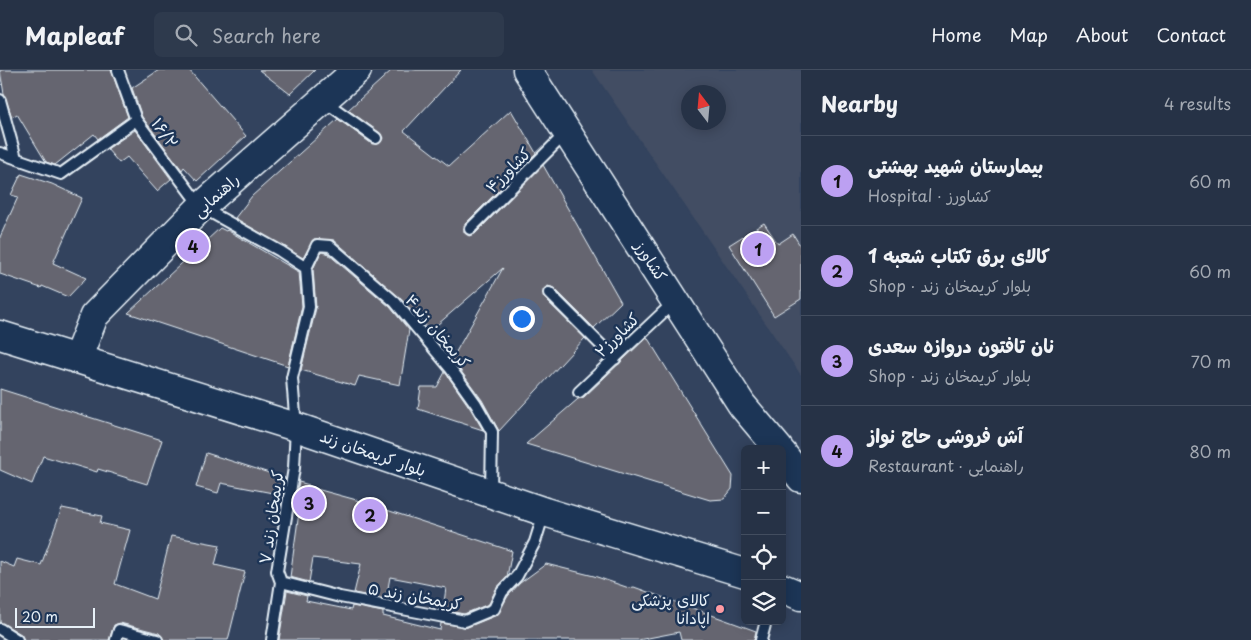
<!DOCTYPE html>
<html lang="en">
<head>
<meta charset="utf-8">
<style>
  :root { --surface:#263246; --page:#2e3a4d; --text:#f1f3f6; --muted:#a4aab3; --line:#424d5f; --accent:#bca0f2 }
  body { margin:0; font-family:"Playpen Sans","Playpen Sans Arabic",sans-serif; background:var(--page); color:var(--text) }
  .controls { position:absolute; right:15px; bottom:15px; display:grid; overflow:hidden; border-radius:8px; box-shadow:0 2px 12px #0003 }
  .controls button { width:45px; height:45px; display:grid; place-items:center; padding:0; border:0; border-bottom:1px solid var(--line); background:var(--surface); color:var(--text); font:25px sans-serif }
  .compass { position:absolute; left:681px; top:15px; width:45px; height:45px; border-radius:50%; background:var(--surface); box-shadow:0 2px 12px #0003; rotate:344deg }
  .scale { position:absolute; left:15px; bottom:12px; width:80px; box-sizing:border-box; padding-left:5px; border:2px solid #e8f1f8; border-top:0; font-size:14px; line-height:18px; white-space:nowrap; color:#e8f1f8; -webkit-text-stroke:4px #1d3557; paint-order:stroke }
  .you { position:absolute; left:521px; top:248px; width:18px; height:18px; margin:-12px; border:4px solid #fff; border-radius:50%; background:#1a73e8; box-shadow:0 0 0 8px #1a73e833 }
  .badge { display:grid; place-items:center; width:32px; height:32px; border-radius:50%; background:var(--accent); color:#111; font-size:16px; font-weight:700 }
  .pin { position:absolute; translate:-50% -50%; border:2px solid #fff; box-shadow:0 1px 5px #0006 }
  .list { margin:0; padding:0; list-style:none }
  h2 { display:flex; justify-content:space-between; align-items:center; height:65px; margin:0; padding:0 20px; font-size:21px }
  h2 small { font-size:16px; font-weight:400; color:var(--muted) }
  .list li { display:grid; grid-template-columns:32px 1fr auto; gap:15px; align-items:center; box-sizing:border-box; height:90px; padding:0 20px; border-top:1px solid var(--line) }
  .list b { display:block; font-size:19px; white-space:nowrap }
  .list p { margin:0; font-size:16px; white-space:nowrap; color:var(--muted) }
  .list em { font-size:16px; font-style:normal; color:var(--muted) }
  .icon { flex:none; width:28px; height:28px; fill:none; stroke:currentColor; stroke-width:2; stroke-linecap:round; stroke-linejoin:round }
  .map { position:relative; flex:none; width:801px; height:570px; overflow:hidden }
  header { display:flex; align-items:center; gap:30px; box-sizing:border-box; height:70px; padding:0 25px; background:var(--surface); border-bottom:1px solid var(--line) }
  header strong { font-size:24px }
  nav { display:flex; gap:28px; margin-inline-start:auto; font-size:18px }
  .search { width:350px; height:45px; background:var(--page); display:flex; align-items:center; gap:12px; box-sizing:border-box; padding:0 18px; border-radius:8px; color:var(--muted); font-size:19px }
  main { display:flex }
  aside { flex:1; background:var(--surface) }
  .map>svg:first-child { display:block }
</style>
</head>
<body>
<header>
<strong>Mapleaf</strong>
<div class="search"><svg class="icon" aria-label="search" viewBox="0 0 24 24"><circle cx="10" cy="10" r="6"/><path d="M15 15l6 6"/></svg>Search here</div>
<nav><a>Home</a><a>Map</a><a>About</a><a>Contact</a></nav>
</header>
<main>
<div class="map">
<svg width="801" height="570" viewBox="0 0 801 570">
  <rect width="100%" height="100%" fill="#33435e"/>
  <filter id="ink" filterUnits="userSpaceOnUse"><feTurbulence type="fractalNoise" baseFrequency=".02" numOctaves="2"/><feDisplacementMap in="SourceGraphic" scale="10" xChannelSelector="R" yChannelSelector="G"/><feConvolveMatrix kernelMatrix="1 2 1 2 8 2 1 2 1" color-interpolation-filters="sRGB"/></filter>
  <g filter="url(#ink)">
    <!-- built -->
    <path fill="#424d63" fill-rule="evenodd" d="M 592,0 L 801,0 L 801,305 ZM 688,22 L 718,22 L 718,52 L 688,52 Z"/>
    <!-- building -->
    <path fill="#65656f" stroke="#e8f1f8" d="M 0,0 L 111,0 L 128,47 L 98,69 L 94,64 L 55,95 L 46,92 L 17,44 L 12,47 L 4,24 Z
      M 159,0 L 189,0 L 246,66 L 197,111 L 184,97 L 182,100 L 142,47 L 132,18 Z
      M 259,0 L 315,0 L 290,24 Z
      M 392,0 L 461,0 L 404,61 L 449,96 L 511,40 L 536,83 L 465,154 L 465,163 L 469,166 L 475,164 L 543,95 L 621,232 L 594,258 L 554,218 L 548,216 L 544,219 L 544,228 L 585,268 L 499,361 L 482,330 L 452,289 L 503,198 L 430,261 L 413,239 L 412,242 L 399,227 L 334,170 L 314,169 L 303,188 L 235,148 L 252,126 L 338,49 L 372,74 L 381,72 L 383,68 L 380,63 L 348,40 Z
      M 135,60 L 171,109 L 157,121 L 127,87 L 119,93 L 107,79 Z
      M 21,104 L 52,114 L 82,128 L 53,193 L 86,208 L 68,227 L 42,216 L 41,218 L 0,204 L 0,167 L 18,127 L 11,125 Z
      M 764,153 L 778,174 L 793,164 L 801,177 L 801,229 L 774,246 L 729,175 Z
      M 220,158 L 226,161 L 227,160 L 299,202 L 302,236 L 288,296 L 128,243 Z
      M 321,182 L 327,183 L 390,237 L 409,260 L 400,315 L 359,306 L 355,316 L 301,300 L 316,238 L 313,199 Z
      M 647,267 L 733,406 L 732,419 L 724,429 L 710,430 L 526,374 L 578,329 L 584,327 Z
      M 445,302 L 470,338 L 483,360 L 418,339 L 421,317 L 437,317 Z
      M 0,319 L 162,370 L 147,414 L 98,399 L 97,402 L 43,386 L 32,414 L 0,400 Z
      M 206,383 L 285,408 L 283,425 L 221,413 L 218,423 L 196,417 Z
      M 299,412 L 309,415 L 309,417 L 353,429 L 512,481 L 507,507 L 496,519 L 489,534 L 464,544 L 443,540 L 446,518 L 411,511 L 390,507 L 386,529 L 354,523 L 361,494 L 313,488 L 309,512 L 290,507 L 301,428 L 296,427 Z
      M 62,438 L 102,446 L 100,453 L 130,460 L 115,514 L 155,529 L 171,466 L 220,475 L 215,495 L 245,502 L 228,570 L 164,570 L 159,563 L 120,553 L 114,555 L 109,570 L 24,570 L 21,564 L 0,552 L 0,491 L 14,497 L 17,489 L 41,495 Z
      M 546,494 L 594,506 L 629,518 L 634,517 L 756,561 L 754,570 L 681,570 L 679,562 L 638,570 L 279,570 L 287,521 L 307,526 L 306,531 L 351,540 L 352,536 L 383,542 L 383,546 L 440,560 L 441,553 L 467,557 L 497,545 L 508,526 L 520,513 Z"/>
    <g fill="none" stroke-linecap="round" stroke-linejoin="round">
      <!-- lane casing -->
      <g stroke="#e8f1f8" stroke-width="14">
        <path id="lane" d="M 118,0 L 136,50 L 201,137 L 280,181 L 306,198 L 309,237 L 292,308 L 296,357 L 294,398 L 277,501 L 281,512 L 272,570
          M 0,30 L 16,88
          M 324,31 L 376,68
          M 0,83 L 61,104 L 136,50
          M 470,159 L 566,63
          M 306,198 L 317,175 L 330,176 L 395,232 L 451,299 L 476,334 L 492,362 L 491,421
          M 549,223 L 615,289
          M 579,322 L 674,232
          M 281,512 L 340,527 L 465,551 L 494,539 L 502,522 L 517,506 L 535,472 L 544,443
          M 0,559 L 17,570
          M 116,570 L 119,560 L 157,570
          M 761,570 L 766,551"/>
      </g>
      <!-- secondary casing -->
      <g stroke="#e8f1f8" stroke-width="31">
        <path id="secondary" d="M 527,0 L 742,335 L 779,379
          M 77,289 L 94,246 L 201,137 L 357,0
          M 782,383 L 801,408"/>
      </g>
      <!-- primary casing -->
      <g stroke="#e8f1f8" stroke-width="31">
        <path id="primary" d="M 0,265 L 296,357 L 545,442 L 745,503
          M 782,518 L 801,526"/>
      </g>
      <!-- lane -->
      <use href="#lane" stroke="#1d3557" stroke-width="10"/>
      <!-- secondary -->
      <use href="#secondary" stroke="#1d3557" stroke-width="28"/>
      <!-- primary -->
      <use href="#primary" stroke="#1d3557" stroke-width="28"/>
    </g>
  </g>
  <!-- markers -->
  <circle fill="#ff9aa2" stroke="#1d3557" stroke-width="2" cx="720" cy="539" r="5"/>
  <g text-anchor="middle" stroke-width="5" stroke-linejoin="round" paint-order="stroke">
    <!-- street labels -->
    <g font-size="16" fill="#e8f1f8" stroke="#1d3557">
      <text transform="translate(165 63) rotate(54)" y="6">۱۶/۲</text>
      <text transform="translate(508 100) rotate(-45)" y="6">کشاورز۴</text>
      <text transform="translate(216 125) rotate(-42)" y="6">راهنمایی</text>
      <text transform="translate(651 191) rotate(57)" y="6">کشاورز</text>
      <text transform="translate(438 261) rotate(50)" y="6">کریمخان زند۴</text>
      <text transform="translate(617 265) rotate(-45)" y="6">کشاورز۲</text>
      <text transform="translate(373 383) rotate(19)" y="6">بلوار کریمخان زند</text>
      <text transform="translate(271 447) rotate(-82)" y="6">کریمخان زند ۷</text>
      <text transform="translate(415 526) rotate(10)" y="6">کریمخان زند ۵</text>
    </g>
    <!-- poi labels -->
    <g font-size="16" fill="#e8f1f8" stroke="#1d3557" text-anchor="end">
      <text x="710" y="536">کالای پزشکی<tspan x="710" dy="18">اپادانا</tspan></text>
    </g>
  </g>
</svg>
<div class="controls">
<button>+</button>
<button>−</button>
<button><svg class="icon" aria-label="locate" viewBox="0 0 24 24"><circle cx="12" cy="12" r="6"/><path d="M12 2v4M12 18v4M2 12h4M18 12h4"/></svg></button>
<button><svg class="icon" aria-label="layers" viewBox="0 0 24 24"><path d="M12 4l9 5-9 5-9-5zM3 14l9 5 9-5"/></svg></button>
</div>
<svg class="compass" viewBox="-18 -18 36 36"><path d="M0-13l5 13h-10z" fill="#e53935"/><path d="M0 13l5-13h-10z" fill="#a4aab3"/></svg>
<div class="scale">20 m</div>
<div class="you"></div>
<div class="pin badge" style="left:758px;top:179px">1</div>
<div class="pin badge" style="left:370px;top:445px">2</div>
<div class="pin badge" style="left:309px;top:433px">3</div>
<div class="pin badge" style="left:193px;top:176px">4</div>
</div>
<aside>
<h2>Nearby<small>4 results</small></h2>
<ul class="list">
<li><span class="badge">1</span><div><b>بیمارستان شهید بهشتی</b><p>Hospital · کشاورز</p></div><em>60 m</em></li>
<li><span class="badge">2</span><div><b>کالای برق تکتاب شعبه 1</b><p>Shop · بلوار کریمخان زند</p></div><em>60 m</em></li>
<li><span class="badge">3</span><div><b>نان تافتون دروازه سعدی</b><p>Shop · بلوار کریمخان زند</p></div><em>70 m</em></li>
<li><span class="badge">4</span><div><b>آش فروشی حاج نواز</b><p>Restaurant · راهنمایی</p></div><em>80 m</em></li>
</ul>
</aside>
</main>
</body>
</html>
